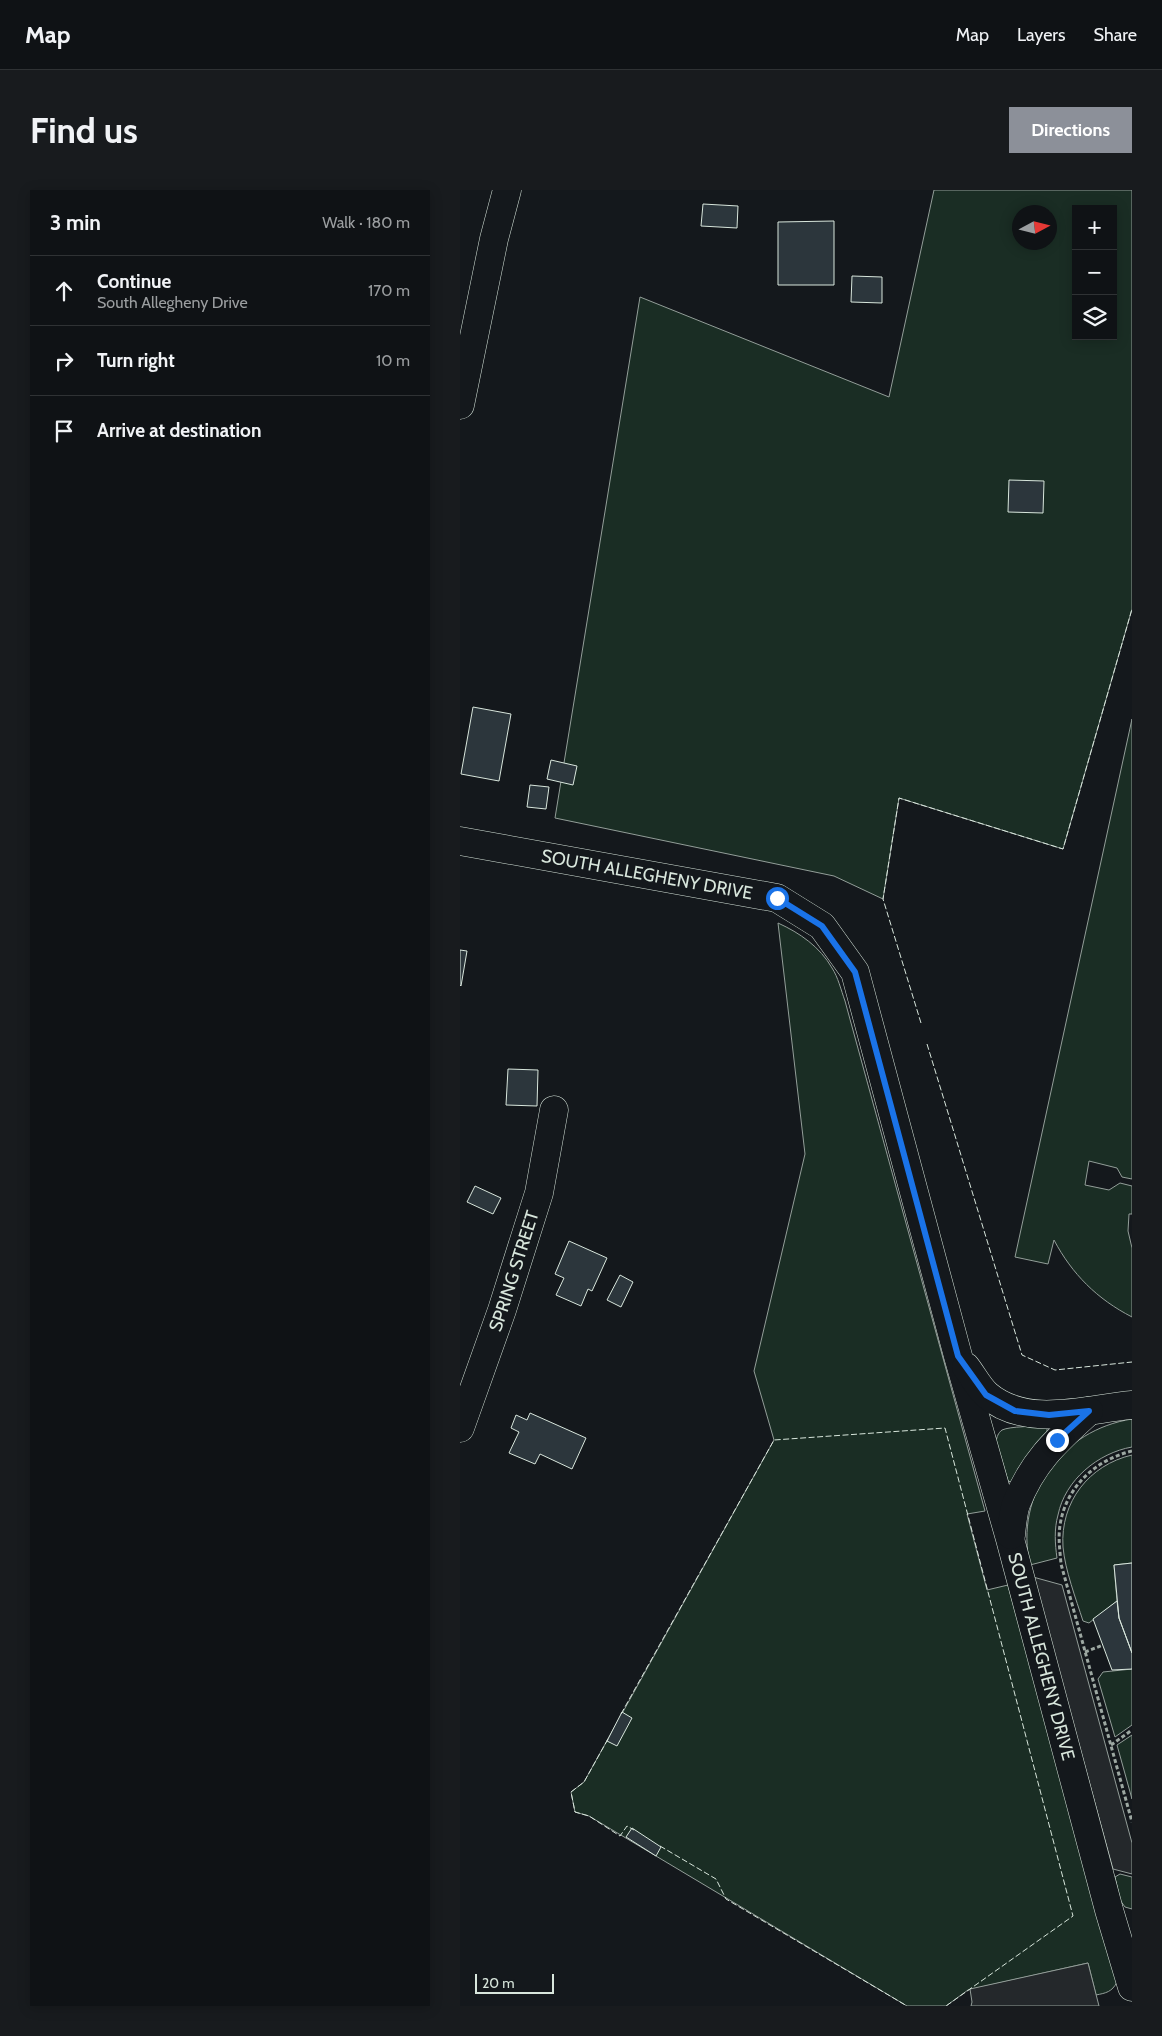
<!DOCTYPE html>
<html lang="en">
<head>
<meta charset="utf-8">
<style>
  :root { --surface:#0f1215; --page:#181b1e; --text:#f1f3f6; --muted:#9b9ea0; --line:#2f3234; --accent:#8c9099 }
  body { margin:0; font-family:Cabin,sans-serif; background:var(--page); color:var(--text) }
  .controls { position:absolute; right:15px; top:15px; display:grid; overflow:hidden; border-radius:0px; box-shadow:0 2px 12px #0003 }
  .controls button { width:45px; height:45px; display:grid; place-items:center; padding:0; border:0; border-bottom:1px solid var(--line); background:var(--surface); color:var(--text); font:25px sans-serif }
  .compass { position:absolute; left:552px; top:15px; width:45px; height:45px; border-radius:50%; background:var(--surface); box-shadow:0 2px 12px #0003; rotate:83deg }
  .scale { position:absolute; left:15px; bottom:12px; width:79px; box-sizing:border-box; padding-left:5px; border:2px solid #d8e6dc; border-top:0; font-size:14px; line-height:18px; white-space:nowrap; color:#d8e6dc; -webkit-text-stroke:4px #14181c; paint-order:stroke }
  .stop { position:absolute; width:15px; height:15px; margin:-11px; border:4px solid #1a73e8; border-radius:50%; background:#fff }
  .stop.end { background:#1a73e8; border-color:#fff; box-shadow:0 1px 5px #0008 }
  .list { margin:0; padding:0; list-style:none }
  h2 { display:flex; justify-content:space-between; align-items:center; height:65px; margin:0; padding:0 20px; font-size:21px }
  h2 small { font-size:16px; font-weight:400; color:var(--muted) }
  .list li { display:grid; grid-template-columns:32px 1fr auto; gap:15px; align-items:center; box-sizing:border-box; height:70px; padding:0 20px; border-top:1px solid var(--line) }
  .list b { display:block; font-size:19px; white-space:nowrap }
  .list p { margin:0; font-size:16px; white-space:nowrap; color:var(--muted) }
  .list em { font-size:16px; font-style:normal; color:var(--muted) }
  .icon { flex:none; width:28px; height:28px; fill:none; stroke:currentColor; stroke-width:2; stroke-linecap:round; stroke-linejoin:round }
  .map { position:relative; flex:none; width:672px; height:1816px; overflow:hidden; border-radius:0px }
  header { display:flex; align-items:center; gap:30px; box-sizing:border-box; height:70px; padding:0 25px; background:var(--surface); border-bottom:1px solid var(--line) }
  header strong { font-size:24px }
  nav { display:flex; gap:28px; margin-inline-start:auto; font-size:18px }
  .intro { display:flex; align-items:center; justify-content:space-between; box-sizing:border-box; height:120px; padding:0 30px }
  h1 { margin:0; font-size:35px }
  .button { padding:12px 22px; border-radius:0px; background:var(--accent); color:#fff; font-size:18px; font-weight:700 }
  main { display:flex; gap:30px; padding:0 30px }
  aside { flex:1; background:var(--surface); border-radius:0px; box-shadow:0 2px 12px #0003 }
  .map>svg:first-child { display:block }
</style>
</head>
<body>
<header>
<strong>Map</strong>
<nav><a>Map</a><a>Layers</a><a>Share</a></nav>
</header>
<div class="intro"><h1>Find us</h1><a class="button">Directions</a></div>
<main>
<aside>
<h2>3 min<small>Walk · 180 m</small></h2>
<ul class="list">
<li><svg class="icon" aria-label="ahead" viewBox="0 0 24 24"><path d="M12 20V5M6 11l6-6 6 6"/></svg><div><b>Continue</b><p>South Allegheny Drive</p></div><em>170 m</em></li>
<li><svg class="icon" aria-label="right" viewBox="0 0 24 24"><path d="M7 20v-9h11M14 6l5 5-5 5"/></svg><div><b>Turn right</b></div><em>10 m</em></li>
<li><svg class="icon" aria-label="arrive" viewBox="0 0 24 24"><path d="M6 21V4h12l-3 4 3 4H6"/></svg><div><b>Arrive at destination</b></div></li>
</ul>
</aside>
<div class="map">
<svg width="672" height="1816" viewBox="0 0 672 1816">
  <rect width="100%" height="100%" fill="#14181c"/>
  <!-- green -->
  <path fill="#1a2d24" stroke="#939e99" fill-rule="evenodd" d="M 474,0 L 672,0 L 672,419 L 603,659 L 439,608 L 423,709 L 374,686 L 95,628 L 180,107 L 429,207 ZM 616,19 L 653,19 L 653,146 L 616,146 ZM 560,22 L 590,22 L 590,52 L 560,52 Z
    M 672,529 L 672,989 L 662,987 L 657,978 L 629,971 L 625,995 L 649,1000 L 660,993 L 672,996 L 672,1024 L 669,1024 L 668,1041 L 672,1058 L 672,1127 C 637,1109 612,1084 594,1050 L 588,1074 L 555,1067 Z
    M 318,733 C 340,743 360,757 372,778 C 378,787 381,800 385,811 L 525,1321 L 507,1324 L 527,1400 L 548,1395 L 657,1792 C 652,1802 646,1803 636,1805 L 628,1773 L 508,1800 L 486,1816 L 447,1816 L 129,1626 L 115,1622 L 111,1602 L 124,1592 L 314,1250 L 294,1181 L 345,964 Z
    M 672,1229 L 672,1257 C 638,1263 605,1290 598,1325 C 594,1339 595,1354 597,1368 L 570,1375 C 554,1304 602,1240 672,1229 Z
    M 583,1235 L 587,1237 L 587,1245 L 551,1292 L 548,1291 L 536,1251 C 537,1247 538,1243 542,1240 C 551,1236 573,1237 583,1235 Z
    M 672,1265 L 672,1373 L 654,1375 L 657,1411 L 629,1433 L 623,1431 C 616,1409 605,1380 603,1357 C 600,1312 629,1275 672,1265 Z
    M 672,1479 L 672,1535 L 655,1547 L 638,1489 L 643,1482 Z
    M 672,1545 L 672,1609 L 657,1555 Z
    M 660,1684 L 672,1687 L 672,1719 L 665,1717 L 660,1710 L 655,1687 Z"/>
  <!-- parking -->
  <path fill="#24282b" stroke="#939e99" d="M 573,1387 L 602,1395 L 672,1653 L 672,1684 L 653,1679 Z
    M 628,1773 L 639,1816 L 511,1816 L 512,1812 L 510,1799 Z"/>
  <!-- building -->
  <path fill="#2c363c" stroke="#d8e6dc" d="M 243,14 L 278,16 L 277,38 L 241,36 Z
    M 374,31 L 374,95 L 318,95 L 318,32 Z
    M 392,86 L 422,87 L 422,113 L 391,112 Z
    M 549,290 L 584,291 L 583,323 L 548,322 Z
    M 13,517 L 51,524 L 39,591 L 1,584 Z
    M 91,570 L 117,576 L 113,595 L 87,589 Z
    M 70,595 L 89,597 L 86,619 L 67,617 Z
    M 0,760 L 7,761 L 1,796 L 0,795 Z
    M 48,879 L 78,880 L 77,916 L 46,915 Z
    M 15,996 L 41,1008 L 33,1024 L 7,1012 Z
    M 109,1051 L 147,1068 L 132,1101 L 128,1099 L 121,1116 L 96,1105 L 104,1088 L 95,1084 Z
    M 160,1085 L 173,1092 L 161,1117 L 147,1110 Z
    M 70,1223 L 126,1248 L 112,1279 L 80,1264 L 75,1274 L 49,1263 L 59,1242 L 51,1238 L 56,1225 L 67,1230 Z
    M 672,1373 L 672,1463 L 659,1428 L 654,1375 Z
    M 657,1411 L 659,1428 L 672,1463 L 672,1479 L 652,1480 L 633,1429 Z
    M 162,1522 L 172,1528 L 157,1556 L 147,1551 Z
    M 172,1638 L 201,1657 L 196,1666 L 166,1647 Z"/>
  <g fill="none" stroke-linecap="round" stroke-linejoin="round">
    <!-- minor casing -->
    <g stroke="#d8e6dc" stroke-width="29">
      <g id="minor">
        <path d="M 0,215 L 34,49 L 47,0"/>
        <path id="s1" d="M 0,651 L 317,708 L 362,736 L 395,782 L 498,1166 L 550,1349 L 649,1720 L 672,1797"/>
        <path d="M 506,1177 C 513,1186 519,1198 527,1205 C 567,1239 626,1219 672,1215"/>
        <path id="s2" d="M 0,1238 L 42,1120 L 79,1003 L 94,920"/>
        <path d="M 551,1345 C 552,1335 553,1323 556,1314 C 573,1271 596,1251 629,1221"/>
      </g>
    </g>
    <!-- path -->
    <path stroke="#9da8a2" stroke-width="3" stroke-dasharray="4 2.5" stroke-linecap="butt" d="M 672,1261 C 635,1270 606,1297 600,1335 C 598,1348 600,1361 601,1374 L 672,1632
      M 625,1462 L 643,1455
      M 651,1555 L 672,1540"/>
    <!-- minor -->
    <use href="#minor" stroke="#14181c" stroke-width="28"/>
    <!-- fence -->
    <path stroke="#d8e6dc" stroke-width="1" stroke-dasharray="6 2.5" stroke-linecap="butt" d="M 461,833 L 423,709 L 439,608 L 603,659 L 672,419
      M 467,854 L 562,1165 L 595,1180 L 672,1172
      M 161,1524 L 314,1250 L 485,1238 L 613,1726 L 486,1816
      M 148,1549 L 124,1592 L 111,1602 L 115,1622 L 129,1626 L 160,1646 L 167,1636 L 174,1640
      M 200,1656 L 256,1689 L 266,1709 L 447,1816"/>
  </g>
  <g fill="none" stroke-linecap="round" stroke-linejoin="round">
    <!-- route -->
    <path stroke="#1a73e8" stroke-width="6" d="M 317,708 L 362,736 L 395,782 L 498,1166 L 526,1205 L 555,1221 L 589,1225 L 629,1221 L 597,1250"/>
  </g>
  <g text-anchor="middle" stroke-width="4" stroke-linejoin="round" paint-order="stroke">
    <!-- street labels -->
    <g font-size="18" fill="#d8e6dc" stroke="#14181c">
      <text dy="6" stroke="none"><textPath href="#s1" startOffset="190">SOUTH ALLEGHENY DRIVE</textPath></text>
      <text dy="6" stroke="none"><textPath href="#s2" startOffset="166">SPRING STREET</textPath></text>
      <text dy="6" stroke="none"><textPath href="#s1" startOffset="1141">SOUTH ALLEGHENY DRIVE</textPath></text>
    </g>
  </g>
</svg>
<div class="controls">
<button>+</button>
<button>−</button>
<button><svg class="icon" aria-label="layers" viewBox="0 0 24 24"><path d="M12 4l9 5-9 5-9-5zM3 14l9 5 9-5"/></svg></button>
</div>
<svg class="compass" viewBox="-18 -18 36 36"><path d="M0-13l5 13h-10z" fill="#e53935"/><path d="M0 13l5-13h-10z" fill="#9b9ea0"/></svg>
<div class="scale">20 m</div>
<div class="stop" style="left:317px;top:708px"></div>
<div class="stop end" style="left:597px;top:1250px"></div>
</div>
</main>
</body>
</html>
